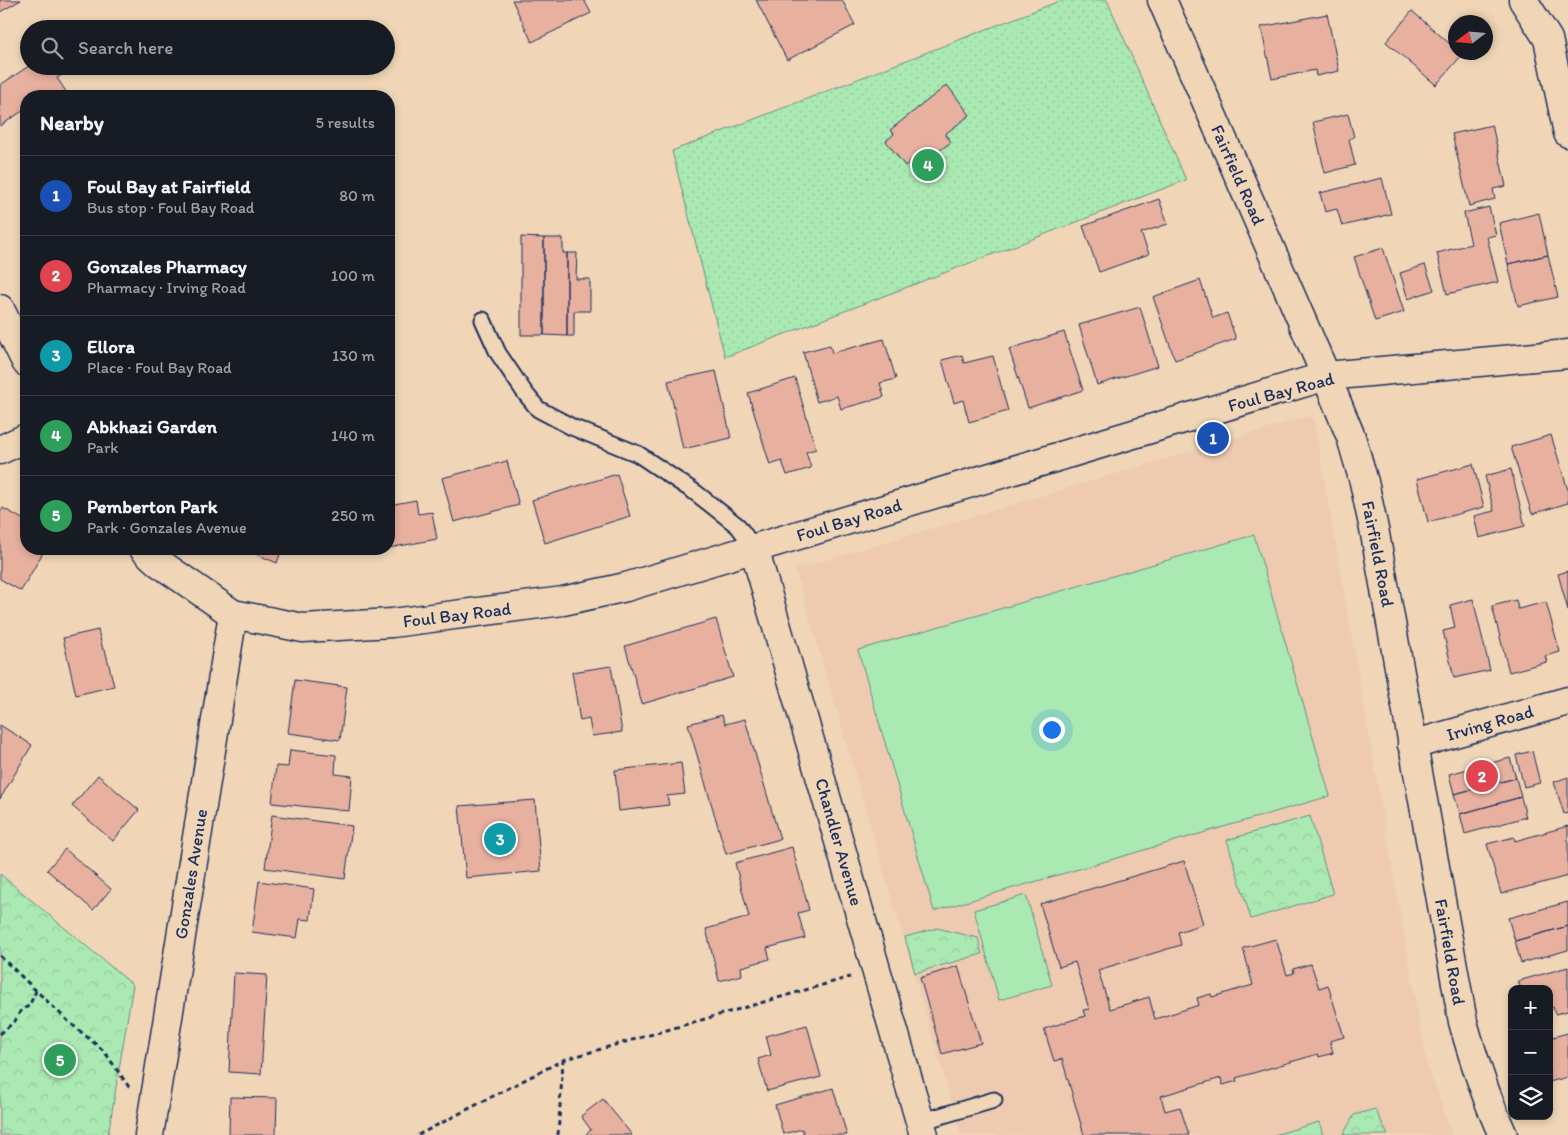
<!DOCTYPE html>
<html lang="en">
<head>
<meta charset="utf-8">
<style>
  :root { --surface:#171b24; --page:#20242c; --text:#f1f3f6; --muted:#9ea1a6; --line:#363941; --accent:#8c9099 }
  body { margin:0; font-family:Itim,sans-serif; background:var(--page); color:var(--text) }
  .controls { position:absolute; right:15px; bottom:15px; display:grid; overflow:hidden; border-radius:10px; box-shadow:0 2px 8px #0003 }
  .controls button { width:45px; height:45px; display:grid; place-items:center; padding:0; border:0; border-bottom:1px solid var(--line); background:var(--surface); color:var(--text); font:25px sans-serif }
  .compass { position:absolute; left:1448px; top:15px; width:45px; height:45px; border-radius:50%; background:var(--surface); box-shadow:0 2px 8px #0003; rotate:254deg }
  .you { position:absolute; left:1051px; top:729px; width:18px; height:18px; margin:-12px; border:4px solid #fff; border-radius:50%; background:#1a73e8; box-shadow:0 0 0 8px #1a73e833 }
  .badge { display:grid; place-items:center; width:32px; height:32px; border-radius:50%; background:var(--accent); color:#fff; font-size:16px; font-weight:700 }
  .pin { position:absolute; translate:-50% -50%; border:2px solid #fff; box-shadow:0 1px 5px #0006 }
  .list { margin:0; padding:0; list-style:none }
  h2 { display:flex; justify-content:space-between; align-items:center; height:65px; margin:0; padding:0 20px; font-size:21px }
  h2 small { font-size:16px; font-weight:400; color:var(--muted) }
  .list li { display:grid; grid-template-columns:32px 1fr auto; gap:15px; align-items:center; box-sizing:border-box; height:80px; padding:0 20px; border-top:1px solid var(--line) }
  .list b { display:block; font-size:19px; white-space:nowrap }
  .list p { margin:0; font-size:16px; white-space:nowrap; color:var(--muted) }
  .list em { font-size:16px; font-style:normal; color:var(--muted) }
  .icon { flex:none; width:28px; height:28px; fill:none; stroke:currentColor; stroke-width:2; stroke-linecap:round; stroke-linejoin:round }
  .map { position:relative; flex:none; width:1568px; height:1135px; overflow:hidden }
  .search { position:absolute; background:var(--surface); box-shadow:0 2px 8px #0003; left:20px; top:20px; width:375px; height:55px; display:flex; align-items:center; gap:12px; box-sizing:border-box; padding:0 18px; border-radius:28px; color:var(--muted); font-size:19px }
  .panel { position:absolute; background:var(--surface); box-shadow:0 2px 8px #0003; left:20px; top:90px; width:375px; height:465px; border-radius:20px }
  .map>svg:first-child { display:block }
</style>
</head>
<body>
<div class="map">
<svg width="1568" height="1135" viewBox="0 0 1568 1135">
  <defs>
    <pattern id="park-crowns" width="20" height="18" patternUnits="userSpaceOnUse" patternTransform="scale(1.25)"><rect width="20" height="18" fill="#aaeab2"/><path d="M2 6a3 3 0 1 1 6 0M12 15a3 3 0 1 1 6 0" fill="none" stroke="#92c99c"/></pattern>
    <pattern id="garden-dots" width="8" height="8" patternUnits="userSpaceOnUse" patternTransform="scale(1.25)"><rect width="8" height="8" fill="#aaeab2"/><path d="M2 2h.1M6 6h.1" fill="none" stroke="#92c99c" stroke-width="1.8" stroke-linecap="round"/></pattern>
  </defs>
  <rect width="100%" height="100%" fill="#f0d6b7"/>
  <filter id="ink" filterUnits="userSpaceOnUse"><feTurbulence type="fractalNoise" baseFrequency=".02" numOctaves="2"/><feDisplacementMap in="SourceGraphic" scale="10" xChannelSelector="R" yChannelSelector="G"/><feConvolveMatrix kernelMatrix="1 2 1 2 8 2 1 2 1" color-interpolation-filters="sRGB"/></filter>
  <g filter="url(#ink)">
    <!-- built -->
    <path fill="#eecbb0" d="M 1313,415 L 1428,1070 L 1437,1090 L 1452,1135 L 961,1135 L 795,569 Z"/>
    <!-- park -->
    <path fill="url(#park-crowns)" stroke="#628c88" d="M 1310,816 L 1333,894 L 1251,919 L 1227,840 Z
      M 0,874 L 133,985 L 108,1135 L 0,1135 Z
      M 937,928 L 978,938 L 982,954 L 915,973 L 905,937 Z
      M 1375,1109 L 1388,1135 L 1343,1135 L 1354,1115 Z"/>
    <!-- garden -->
    <path fill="url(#garden-dots)" stroke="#628c88" d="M 1062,0 L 1107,0 L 1186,180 L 725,357 L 672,151 Z"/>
    <!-- pitch -->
    <path fill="#aaeab2" stroke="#628c88" d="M 1254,535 L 1330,796 L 934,911 L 858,650 Z
      M 1026,895 L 1052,985 L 999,1000 L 974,910 Z
      M 1319,1122 L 1323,1135 L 1274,1135 Z"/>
    <!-- building -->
    <path fill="#e8b09f" stroke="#1b2f5e" d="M 0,0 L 21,0 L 0,12 Z
      M 512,0 L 584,0 L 591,13 L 532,42 Z
      M 756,0 L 842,0 L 855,25 L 787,60 Z
      M 1412,11 L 1456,49 L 1456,52 L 1460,52 L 1462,55 L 1436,85 L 1386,42 Z
      M 1327,14 L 1339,71 L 1316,76 L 1315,70 L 1272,79 L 1261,27 Z
      M 29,66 L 76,66 L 57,78 L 69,96 L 26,96 L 26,113 L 24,110 L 0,126 L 0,85 Z
      M 947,85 L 970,115 L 945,134 L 951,142 L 919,166 L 913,159 L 905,166 L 886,141 L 894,134 L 890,130 Z
      M 1348,114 L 1354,137 L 1349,139 L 1355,165 L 1325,173 L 1313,122 Z
      M 1492,125 L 1506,186 L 1493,189 L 1495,199 L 1469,206 L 1452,134 Z
      M 1382,178 L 1391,214 L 1342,226 L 1337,209 L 1325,212 L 1320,193 Z
      M 1159,199 L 1168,224 L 1141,233 L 1149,254 L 1099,272 L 1083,226 Z
      M 1489,207 L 1496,235 L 1487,237 L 1498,282 L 1447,294 L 1437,253 L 1471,244 L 1464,213 Z
      M 1539,213 L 1548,255 L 1508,264 L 1499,223 Z
      M 521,237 L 544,238 L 544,335 L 521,335 Z
      M 544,238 L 563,238 L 563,253 L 567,253 L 567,336 L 544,335 Z
      M 1383,248 L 1404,312 L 1375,321 L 1354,257 Z
      M 567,253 L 577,253 L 576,279 L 590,279 L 590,311 L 574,311 L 574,336 L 567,336 Z
      M 1548,255 L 1558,297 L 1518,306 L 1508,264 Z
      M 1425,265 L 1434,290 L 1408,299 L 1400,273 Z
      M 1200,280 L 1213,318 L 1227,313 L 1236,339 L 1175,360 L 1153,297 Z
      M 1140,307 L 1158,366 L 1097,385 L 1079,325 Z
      M 1064,332 L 1083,390 L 1028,408 L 1009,349 Z
      M 884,339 L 896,379 L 880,383 L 884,397 L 841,409 L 837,396 L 817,402 L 803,352 L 830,345 L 832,353 Z
      M 962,355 L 964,363 L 993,356 L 1008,411 L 969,422 L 963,400 L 954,403 L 942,360 Z
      M 716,371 L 731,438 L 683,449 L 668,381 Z
      M 795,378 L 816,449 L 806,452 L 811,468 L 787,475 L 782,461 L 770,465 L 748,393 Z
      M 1551,435 L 1568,490 L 1568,503 L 1532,514 L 1511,447 Z
      M 507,461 L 519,505 L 454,522 L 442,478 Z
      M 1473,464 L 1484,507 L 1428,522 L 1417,479 Z
      M 1511,469 L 1525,526 L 1479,538 L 1474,516 L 1494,511 L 1485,476 Z
      M 617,474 L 630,516 L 545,543 L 532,500 Z
      M 416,500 L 418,514 L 432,512 L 437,539 L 389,548 L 389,505 Z
      M 3,508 L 26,521 L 26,549 L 45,549 L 21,591 L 0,579 L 0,513 Z
      M 244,549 L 282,549 L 277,563 Z
      M 357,549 L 382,549 L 358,553 Z
      M 1568,571 L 1568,610 L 1558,574 Z
      M 1473,599 L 1490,670 L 1454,678 L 1443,631 L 1455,628 L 1450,605 Z
      M 1516,600 L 1518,609 L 1546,602 L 1560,652 L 1545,656 L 1547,662 L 1509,672 L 1492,606 Z
      M 716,619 L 733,677 L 642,704 L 625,646 Z
      M 98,630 L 103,650 L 105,649 L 114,686 L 76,695 L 63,638 Z
      M 611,666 L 622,732 L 592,736 L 589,719 L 580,721 L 572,672 Z
      M 295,680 L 347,687 L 340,740 L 288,733 Z
      M 722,715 L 725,724 L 745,719 L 780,839 L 726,854 L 688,724 Z
      M 0,725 L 32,745 L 0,799 Z
      M 290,750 L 336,755 L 335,774 L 352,776 L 349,811 L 272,803 L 276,766 L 288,767 Z
      M 1532,751 L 1540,783 L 1524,787 L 1516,755 Z
      M 1510,758 L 1516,778 L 1454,794 L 1449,774 Z
      M 681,763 L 685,794 L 667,796 L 669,805 L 619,811 L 615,770 Z
      M 98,775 L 139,810 L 113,841 L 72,806 Z
      M 1568,777 L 1568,813 L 1564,814 L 1554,782 Z
      M 1516,778 L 1521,797 L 1460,814 L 1454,794 Z
      M 1521,797 L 1526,817 L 1465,834 L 1460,814 Z
      M 535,800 L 541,871 L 466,878 L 459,806 Z
      M 272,815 L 352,826 L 345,879 L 265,868 Z
      M 1568,826 L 1568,876 L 1501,894 L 1487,844 L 1514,837 L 1515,841 Z
      M 792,847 L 809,910 L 798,913 L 805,938 L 767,948 L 770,959 L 741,967 L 742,975 L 719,981 L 706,929 L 749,917 L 735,863 Z
      M 65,849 L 111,889 L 93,910 L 47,870 Z
      M 1184,861 L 1203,924 L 1178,932 L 1181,945 L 1098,970 L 1110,1009 L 1149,997 L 1155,1019 L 1199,1005 L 1197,998 L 1211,994 L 1212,997 L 1253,985 L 1243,948 L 1276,939 L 1287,975 L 1294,973 L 1293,969 L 1311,964 L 1319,988 L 1328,985 L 1344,1037 L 1330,1041 L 1333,1053 L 1319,1057 L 1318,1054 L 1236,1078 L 1237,1081 L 1223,1085 L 1221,1078 L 1161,1096 L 1165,1111 L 1180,1107 L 1189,1135 L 1084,1135 L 1062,1059 L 1054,1061 L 1044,1029 L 1085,1016 L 1083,1010 L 1089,1009 L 1075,962 L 1059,967 L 1040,904 Z
      M 259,881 L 314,889 L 310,920 L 300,919 L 297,938 L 252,932 Z
      M 1568,902 L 1568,926 L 1515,941 L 1508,918 Z
      M 1568,926 L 1568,950 L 1521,963 L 1515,941 Z
      M 958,966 L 981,1043 L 942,1054 L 920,978 Z
      M 1568,967 L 1568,1011 L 1555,1014 L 1553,1007 L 1549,1008 L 1549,989 L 1521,989 L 1518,981 Z
      M 234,973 L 267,975 L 261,1074 L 229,1072 Z
      M 807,1025 L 821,1077 L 767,1091 L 758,1059 L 771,1055 L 766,1036 Z
      M 1568,1033 L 1568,1077 L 1549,1082 L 1549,1038 Z
      M 833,1088 L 847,1135 L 804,1135 L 802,1129 L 783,1134 L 775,1105 Z
      M 230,1097 L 277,1098 L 276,1135 L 229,1135 Z
      M 603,1099 L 632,1135 L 585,1135 L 591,1130 L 581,1116 Z"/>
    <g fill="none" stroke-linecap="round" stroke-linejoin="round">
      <!-- service casing -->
      <g stroke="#1b2f5e" stroke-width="19">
        <path id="service" d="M 483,320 L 498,353 L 525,393 L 538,409 L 572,427 L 638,454 L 696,493 L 738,526 L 754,548
          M 920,1122 L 994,1100"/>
      </g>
      <!-- minor casing -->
      <g stroke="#1b2f5e" stroke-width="31">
        <path id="minor" d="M 1523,0 L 1548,39 L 1568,133
          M 0,450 L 26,438
          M 754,548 L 924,1135
          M 1412,745 L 1568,701
          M 149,1135 L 233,614"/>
      </g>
      <!-- tertiary casing -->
      <g stroke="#1b2f5e" stroke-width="31">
        <path id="tertiary" d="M 1162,0 L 1326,376 L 1351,437 L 1364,482 L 1375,534 L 1463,1022 C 1474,1061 1486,1098 1503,1135
          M 0,309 L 26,362
          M 144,549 L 158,562 L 233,614 L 303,628 L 392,623 L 563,601 L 626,587 L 1326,376 L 1568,354"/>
      </g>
      <!-- path -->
      <path stroke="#1b2f5e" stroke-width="3" stroke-dasharray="5 4" stroke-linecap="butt" d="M 0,956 L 69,1022 L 104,1051 L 129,1087
        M 0,1034 L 15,1021 L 21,1010 L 29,1006 L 36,991
        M 418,1135 L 563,1060 L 850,977
        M 558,1135 L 563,1061"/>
      <!-- service -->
      <use href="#service" stroke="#f0d6b7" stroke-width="15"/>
      <!-- minor -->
      <use href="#minor" stroke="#f0d6b7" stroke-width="28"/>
      <!-- tertiary -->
      <use href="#tertiary" stroke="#f0d6b7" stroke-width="28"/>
    </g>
  </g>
  <g text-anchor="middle" stroke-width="4.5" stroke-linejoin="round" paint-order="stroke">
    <!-- street labels -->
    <g font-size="18" fill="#1b2f5e" stroke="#f0d6b7">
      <text transform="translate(1238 175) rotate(66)" y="6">Fairfield Road</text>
      <text transform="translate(1281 392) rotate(-15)" y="6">Foul Bay Road</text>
      <text transform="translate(849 520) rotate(-17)" y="6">Foul Bay Road</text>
      <text transform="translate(1378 554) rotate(79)" y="6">Fairfield Road</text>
      <text transform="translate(457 615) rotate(-7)" y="6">Foul Bay Road</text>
      <text transform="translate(1490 723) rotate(-16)" y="6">Irving Road</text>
      <text transform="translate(839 842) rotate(74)" y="6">Chandler Avenue</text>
      <text transform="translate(191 874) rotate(-81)" y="6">Gonzales Avenue</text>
      <text transform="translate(1450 952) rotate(80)" y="6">Fairfield Road</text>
    </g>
  </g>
</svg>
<div class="controls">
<button>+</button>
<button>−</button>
<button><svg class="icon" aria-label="layers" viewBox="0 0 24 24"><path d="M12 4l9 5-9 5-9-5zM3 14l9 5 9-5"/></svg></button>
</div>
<svg class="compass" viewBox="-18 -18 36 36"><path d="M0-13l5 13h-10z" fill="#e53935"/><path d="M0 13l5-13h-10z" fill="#9ea1a6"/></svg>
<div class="you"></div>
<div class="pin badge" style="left:1213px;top:438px;background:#1a4fb4">1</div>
<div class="pin badge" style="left:1482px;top:776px;background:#e0444e">2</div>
<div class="pin badge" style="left:500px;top:839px;background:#0f9aa8">3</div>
<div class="pin badge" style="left:928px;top:165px;background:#2e9e5b">4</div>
<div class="pin badge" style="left:60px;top:1060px;background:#2e9e5b">5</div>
<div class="search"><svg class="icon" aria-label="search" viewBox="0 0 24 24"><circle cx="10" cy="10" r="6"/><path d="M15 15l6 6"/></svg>Search here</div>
<section class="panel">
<h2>Nearby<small>5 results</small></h2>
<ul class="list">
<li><span class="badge" style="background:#1a4fb4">1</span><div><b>Foul Bay at Fairfield</b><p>Bus stop · Foul Bay Road</p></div><em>80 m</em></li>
<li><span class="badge" style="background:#e0444e">2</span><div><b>Gonzales Pharmacy</b><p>Pharmacy · Irving Road</p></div><em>100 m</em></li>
<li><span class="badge" style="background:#0f9aa8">3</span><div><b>Ellora</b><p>Place · Foul Bay Road</p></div><em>130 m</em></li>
<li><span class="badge" style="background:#2e9e5b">4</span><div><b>Abkhazi Garden</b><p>Park</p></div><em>140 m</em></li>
<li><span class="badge" style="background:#2e9e5b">5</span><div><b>Pemberton Park</b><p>Park · Gonzales Avenue</p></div><em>250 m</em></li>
</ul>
</section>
</div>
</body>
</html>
